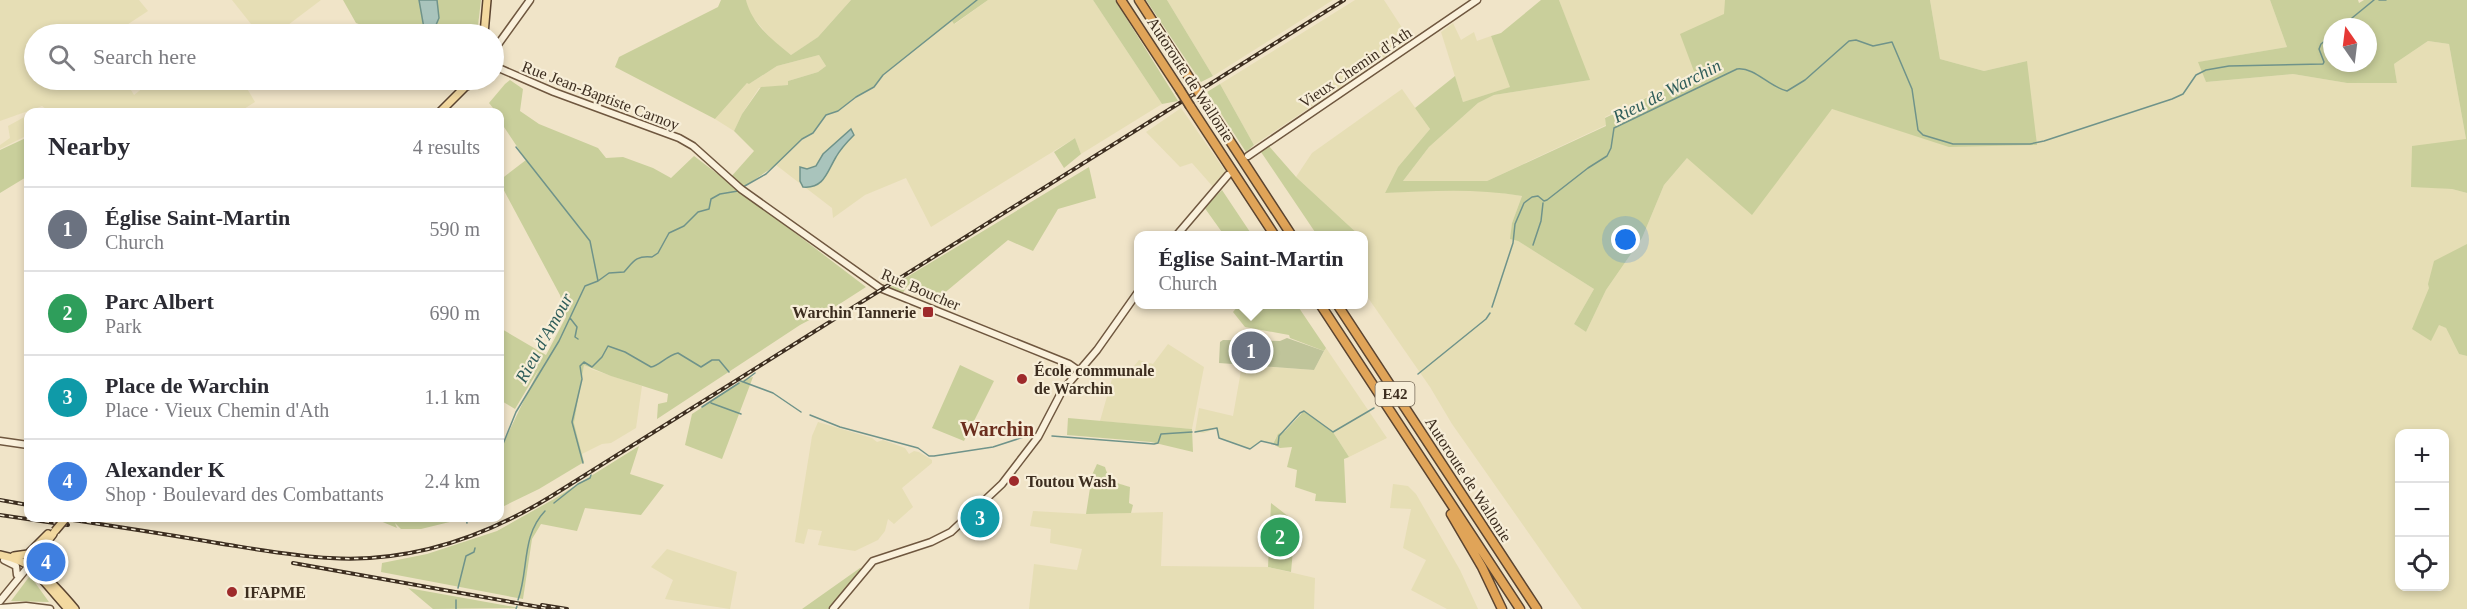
<!DOCTYPE html>
<html lang="en">
<head>
<meta charset="utf-8">
<style>
  :root { --surface:#fff; --page:#f2f2f3; --text:#2b2b33; --muted:#7c7c81; --line:#e1e1e2; --accent:#2563eb }
  body { margin:0; font-family:Georgia,serif; background:var(--page); color:var(--text) }
  .controls { position:absolute; right:18px; bottom:18px; display:grid; overflow:hidden; border-radius:12px; box-shadow:0 3px 9px #0003 }
  .controls button { width:54px; height:54px; display:grid; place-items:center; padding:0; border:0; border-bottom:2px solid var(--line); background:var(--surface); color:var(--text); font:30px sans-serif }
  .compass { position:absolute; left:2323px; top:18px; width:54px; height:54px; border-radius:50%; background:var(--surface); box-shadow:0 3px 9px #0003; rotate:346deg }
  .you { position:absolute; left:1626px; top:240px; width:21px; height:21px; margin:-15px; border:4px solid #fff; border-radius:50%; background:#1a73e8; box-shadow:0 0 0 9px #1a73e833 }
  .badge { display:grid; place-items:center; width:39px; height:39px; border-radius:50%; background:var(--accent); color:#fff; font-size:20px; font-weight:700 }
  .pin { position:absolute; translate:-50% -50%; border:3px solid #fff; box-shadow:0 2px 6px #0006 }
  .popup { position:absolute; left:1134px; top:231px; width:234px; height:78px; box-sizing:border-box; display:grid; place-content:center; border-radius:12px; background:var(--surface); filter:drop-shadow(0 2px 4px #0005); font-size:20px; white-space:nowrap; color:var(--muted) }
  .popup b { font-size:22px; color:var(--text) }
  .popup::after { content:''; position:absolute; left:50%; top:100%; margin-left:-12px; border:12px solid transparent; border-top-color:var(--surface) }
  .list { margin:0; padding:0; list-style:none }
  h2 { display:flex; justify-content:space-between; align-items:center; height:78px; margin:0; padding:0 24px; font-size:26px }
  h2 small { font-size:20px; font-weight:400; color:var(--muted) }
  .list li { display:grid; grid-template-columns:39px 1fr auto; gap:18px; align-items:center; box-sizing:border-box; height:84px; padding:0 24px; border-top:2px solid var(--line) }
  .list b { display:block; font-size:22px; white-space:nowrap }
  .list p { margin:0; font-size:20px; white-space:nowrap; color:var(--muted) }
  .list em { font-size:20px; font-style:normal; color:var(--muted) }
  .icon { flex:none; width:33px; height:33px; fill:none; stroke:currentColor; stroke-width:2; stroke-linecap:round; stroke-linejoin:round }
  .map { position:relative; flex:none; width:2467px; height:609px; overflow:hidden }
  .search { position:absolute; background:var(--surface); box-shadow:0 3px 9px #0003; left:24px; top:24px; width:480px; height:66px; display:flex; align-items:center; gap:15px; box-sizing:border-box; padding:0 21px; border-radius:33px; color:var(--muted); font-size:22px }
  .panel { position:absolute; background:var(--surface); box-shadow:0 3px 9px #0003; left:24px; top:108px; width:480px; height:414px; border-radius:12px }
  .map>svg:first-child { display:block }
</style>
</head>
<body>
<div class="map">
<svg width="2467" height="609" viewBox="0 0 2467 609">
  <rect width="100%" height="100%" fill="#f0e4c8"/>
  <!-- farmland -->
  <path fill="#e6deb5" fill-rule="evenodd" d="M 0,0 L 139,0 L 148,11 L 113,34 L 34,34 L 34,80 L 125,80 L 134,95 L 153,80 L 242,80 L 255,102 L 239,112 L 50,112 L 42,106 L 0,121 Z
    M 232,0 L 321,0 L 276,34 L 259,34 Z
    M 746,0 L 851,0 L 818,37 L 791,55 L 772,40 L 749,13 Z
    M 988,0 L 1093,0 L 1162,104 L 1081,154 L 1075,138 L 931,227 L 906,178 L 865,195 L 833,218 L 832,208 L 776,165 L 802,139 L 813,133 L 826,115 L 838,111 L 854,98 L 874,87 L 883,75 L 929,37 L 952,21 L 955,24 Z
    M 1167,0 L 1333,0 L 1213,76 Z
    M 1355,0 L 1384,0 L 1410,40 L 1254,145 L 1220,84 Z
    M 1559,0 L 1725,0 L 1725,14 L 1695,74 L 1605,117 L 1606,125 L 1487,181 L 1403,181 L 1429,147 L 1478,103 L 1494,95 L 1589,80 Z
    M 1930,0 L 2270,0 L 2287,47 L 2199,62 L 2206,82 L 2293,74 L 2347,83 L 2397,83 L 2394,64 L 2428,41 L 2449,44 L 2466,139 L 2411,186 L 2452,189 L 2467,193 L 2467,245 L 2429,288 L 2440,325 L 2446,328 L 2459,354 L 2467,356 L 2467,609 L 1582,609 L 1452,424 L 1430,387 L 1364,292 L 1364,247 L 1365,242 L 1364,236 L 1359,235 L 1296,177 L 1312,153 L 1402,89 L 1430,129 L 1398,167 L 1385,193 L 1451,189 L 1490,191 L 1522,196 L 1512,223 L 1511,239 L 1518,241 L 1594,289 L 1574,324 L 1586,332 L 1606,290 L 1642,238 L 1664,185 L 1687,158 L 1833,109 L 1933,141 L 2027,61 L 1984,71 L 1940,59 ZM 2400,434 L 2444,434 L 2444,586 L 2400,586 Z
    M 1453,23 L 1461,40 L 1474,32 L 1477,41 L 1491,36 L 1511,87 L 1463,102 L 1441,32 Z
    M 819,55 L 826,66 L 818,72 L 788,81 L 788,85 L 759,88 L 742,114 L 734,131 L 715,119 L 748,82 L 749,84 L 777,66 Z
    M 1181,108 L 1228,175 L 1214,188 L 1192,163 L 1180,167 L 1146,132 Z
    M 28,115 L 28,135 L 0,149 L 0,145 L 10,138 L 8,126 Z
    M 1168,344 L 1204,367 L 1192,429 L 1100,421 L 1112,379 L 1086,371 L 1090,366 L 1125,377 L 1139,360 L 1153,364 Z
    M 1326,348 L 1387,438 L 1349,457 L 1333,432 L 1304,411 L 1276,437 L 1273,444 L 1261,441 L 1250,449 L 1219,438 L 1217,428 L 1204,433 L 1195,432 L 1199,408 L 1233,416 L 1242,365 L 1314,370 Z
    M 584,364 L 591,369 L 642,386 L 636,428 L 611,443 L 602,444 L 582,454 L 574,423 Z
    M 818,422 L 872,438 L 877,442 L 883,440 L 905,448 L 909,454 L 914,451 L 919,452 L 932,460 L 932,463 L 902,488 L 913,507 L 894,524 L 888,519 L 885,531 L 878,540 L 855,551 L 818,545 L 822,531 L 808,529 L 804,544 L 795,542 L 812,436 Z
    M 1393,484 L 1408,486 L 1416,494 L 1460,570 L 1478,609 L 1447,609 L 1411,590 L 1426,560 L 1403,548 L 1411,509 L 1390,508 Z
    M 1033,511 L 1086,514 L 1163,512 L 1161,566 L 1268,567 L 1315,578 L 1314,609 L 1029,609 L 1034,564 L 1077,570 L 1082,549 L 1050,543 L 1051,529 L 1030,526 Z
    M 667,549 L 737,572 L 730,609 L 665,599 L 673,580 L 651,567 Z"/>
  <!-- green -->
  <path fill="#c9cf9b" fill-rule="evenodd" d="M 343,0 L 481,0 L 477,34 L 369,34 L 364,26 L 356,23 Z
    M 721,0 L 746,0 C 752,24 772,40 791,55 L 818,37 L 851,0 L 988,0 L 954,24 L 952,21 L 883,75 L 874,87 L 854,98 L 838,111 L 826,115 L 813,133 L 802,139 L 776,165 L 741,189 L 730,178 L 754,151 L 734,131 L 742,114 L 761,87 L 788,85 L 788,81 L 818,72 L 826,66 L 819,55 L 777,66 L 749,84 L 747,83 L 715,119 L 615,67 L 619,57 L 718,7 Z
    M 1093,0 L 1115,0 L 1178,101 L 1162,104 Z
    M 1146,0 L 1167,0 L 1213,76 L 1201,82 Z
    M 1541,0 L 1559,0 L 1590,80 L 1494,95 L 1478,103 L 1429,147 L 1403,181 L 1487,181 L 1606,126 L 1605,118 L 1695,74 L 1680,34 L 1724,14 L 1725,0 L 1930,0 L 1940,59 L 1984,71 L 2027,61 L 2037,145 L 1949,147 L 1832,109 L 1752,215 L 1687,158 L 1664,185 L 1642,238 L 1606,290 L 1586,332 L 1574,324 L 1594,289 L 1518,241 L 1510,239 L 1512,223 L 1522,196 C 1476,188 1431,191 1385,193 L 1398,167 L 1430,129 L 1415,108 L 1455,76 L 1463,102 L 1510,87 L 1491,36 L 1501,33 Z
    M 2270,0 L 2358,0 L 2359,3 L 2364,0 L 2467,0 L 2467,193 L 2452,189 L 2411,187 L 2412,146 L 2466,139 L 2449,44 L 2428,41 L 2394,64 L 2397,83 L 2347,83 L 2293,74 L 2206,82 L 2198,62 L 2287,47 ZM 2332,27 L 2368,27 L 2368,63 L 2332,63 Z
    M 510,80 L 523,89 L 520,111 L 539,124 L 598,148 L 606,158 L 623,157 L 653,168 L 671,178 L 694,156 L 866,287 L 838,305 L 800,325 L 657,419 L 658,404 L 667,402 L 668,394 L 611,376 L 584,365 L 574,423 L 584,462 L 539,489 L 500,508 L 500,450 L 539,369 L 515,409 L 500,400 L 500,328 L 546,355 L 566,317 L 560,295 L 500,183 L 500,180 L 526,160 L 500,121 L 500,112 L 492,112 L 493,108 L 489,103 L 505,84 Z
    M 1220,84 L 1254,145 L 1246,152 L 1207,92 Z
    M 28,137 L 28,176 L 0,193 L 0,150 Z
    M 1075,138 L 1081,154 L 1064,168 L 1054,152 Z
    M 1268,145 L 1296,177 L 1359,235 L 1317,235 L 1261,152 Z
    M 1089,167 L 1096,198 L 1058,209 L 1033,251 L 1008,240 L 942,295 L 908,285 L 902,294 L 887,289 Z
    M 1222,190 L 1252,235 L 1224,235 L 1204,207 Z
    M 2467,244 L 2467,356 L 2459,354 L 2446,328 L 2439,325 L 2431,341 L 2412,329 L 2429,288 L 2428,284 L 2434,261 Z
    M 1239,305 L 1297,305 L 1326,348 L 1324,351 L 1290,338 L 1289,335 L 1245,327 L 1233,312 Z
    M 960,365 L 994,381 L 964,441 L 932,428 Z
    M 753,377 L 722,459 L 685,445 L 692,414 L 745,379 Z
    M 1304,411 L 1333,432 L 1349,457 L 1344,459 L 1346,503 L 1315,501 L 1316,494 L 1295,487 L 1297,470 L 1287,467 L 1292,447 L 1280,448 L 1273,444 L 1278,434 L 1285,431 Z
    M 1068,418 L 1192,429 L 1193,452 L 1151,442 L 1067,435 Z
    M 639,446 L 630,474 L 664,485 L 641,515 L 585,508 L 577,531 L 541,524 L 532,539 L 523,599 L 381,572 L 382,563 L 427,554 L 497,531 L 554,499 Z
    M 1097,464 L 1105,467 C 1109,481 1116,483 1130,487 L 1129,503 L 1133,505 L 1131,513 L 1086,514 L 1092,475 Z
    M 1271,503 L 1297,523 L 1293,534 L 1290,533 L 1289,536 L 1292,538 L 1290,549 L 1293,550 L 1291,572 L 1268,567 Z
    M 373,518 L 393,518 L 394,521 L 395,518 L 466,518 L 421,529 L 401,529 L 395,523 L 397,528 Z
    M 860,568 L 862,569 L 829,609 L 802,609 Z
    M 29,577 L 31,577 L 49,602 L 11,601 Z
    M 408,588 L 520,608 L 433,609 Z"/>
  <!-- cemetery -->
  <path fill="#bfc49a" d="M 1287,338 L 1324,351 L 1314,370 L 1219,363 L 1220,342 L 1223,340 L 1280,341 Z"/>
  <!-- water -->
  <path fill="#a9c4bc" stroke="#6f938a" stroke-width="1.5" d="M 419,0 L 437,0 L 439,18 L 436,25 L 436,34 L 425,34 Z
    M 851,129 L 854,135 C 847,142 841,148 836,157 C 827,172 824,189 803,187 L 800,181 L 800,167 L 807,169 L 816,166 L 823,154 Z"/>
  <g fill="none" stroke-linecap="round" stroke-linejoin="round">
    <!-- stream -->
    <path stroke="#6f938a" stroke-width="1.5" d="M 2379,0 L 2386,0
      M 2341,27 L 2374,0
      M 516,147 L 590,241 L 598,281
      M 743,187 L 766,174 L 802,139 L 813,133 L 826,115 L 838,111 L 856,97 L 874,87 L 883,75 L 977,0
      M 1533,245 L 1541,221 L 1543,203
      M 1492,307 L 1513,243 L 1515,224 L 1524,203 L 1532,197 L 1538,196 L 1544,201 L 1547,200 L 1588,168 L 1607,156 L 1611,148 L 1614,128 L 1737,69 C 1755,67 1769,87 1787,91 L 1805,80 L 1849,41 L 1856,40 L 1873,46 L 1892,42 L 1912,89 L 1918,130 L 1923,135 L 1953,144 L 2030,144 L 2044,141 L 2172,99 L 2183,94 L 2196,75 L 2206,70 L 2229,66 L 2323,64 L 2324,62 L 2319,49 L 2321,44 L 2332,35
      M 570,318 L 577,327 L 575,337 L 578,339
      M 1418,374 L 1486,319 L 1490,313
      M 738,380 L 773,393 L 801,412
      M 743,382 L 755,373
      M 711,403 L 741,414
      M 702,407 L 739,383
      M 810,415 L 840,427 L 918,448 L 929,456 L 934,456 L 993,447 L 1033,434
      M 1195,432 L 1217,428 L 1219,438 L 1250,449 L 1261,441 L 1278,445 L 1279,436 L 1300,413 L 1304,411 L 1333,432 L 1374,408
      M 1052,436 L 1154,444 L 1158,443 L 1161,434 L 1192,432
      M 503,444 L 516,412 L 559,341 L 585,286 L 598,281 L 609,273 L 624,272 C 633,262 636,255 652,257 L 658,253 L 669,233 L 684,226 L 698,212 L 709,209 L 711,199 L 720,194 L 738,191
      M 583,463 L 572,422 L 582,379 L 580,366 L 584,362 L 592,367 L 602,357 L 608,346 L 625,352 L 651,367 C 659,366 666,356 678,353 L 701,367 L 712,360 L 719,360 L 729,372
      M 554,503 L 578,484 L 590,478 L 591,475
      M 466,518 L 467,523
      M 458,588 L 466,556 L 474,552 L 475,548
      M 456,600 L 456,609
      M 518,600 C 529,570 521,536 545,511
      M 516,609 L 517,606"/>
    <!-- secondary casing -->
    <g stroke="#6f573f" stroke-width="9">
      <path id="secondary" d="M 494,50 L 530,0
        M 494,66 L 554,92 L 679,138 L 693,146 L 741,189 L 880,288 L 1069,364 L 1079,371
        M 1248,156 L 1477,0
        M 1176,236 L 1228,175
        M 0,441 L 28,445
        M 4,560 L 16,566 L 17,575
        M 0,601 L 27,568
        M 0,608 L 26,606 L 50,609
        M 833,609 L 873,561 L 931,542 L 951,532 L 1002,484 L 1038,437 L 1062,391 L 1097,350 L 1138,292"/>
    </g>
    <!-- primary casing -->
    <g stroke="#5b4430" stroke-width="10">
      <path id="primary" d="M 484,34 L 487,0
        M 467,86 L 477,80
        M 440,112 L 464,88 L 469,80
        M 0,555 C 34,561 53,583 75,609
        M 14,556 L 28,554 L 48,534
        M 28,566 L 53,534
        M 42,579 L 68,609"/>
    </g>
    <!-- highway casing -->
    <g stroke="#5b4430" stroke-width="11">
      <path id="highway" d="M 1121,0 L 1180,90
        M 1139,0 L 1192,82
        M 1202,98 L 1292,236
        M 1190,106 L 1275,236
        M 1320,304 L 1520,609
        M 1337,304 L 1537,609
        M 1451,514 L 1482,567 L 1502,609"/>
    </g>
    <!-- secondary -->
    <use href="#secondary" stroke="#faf1dc" stroke-width="6"/>
    <!-- primary -->
    <use href="#primary" stroke="#f3d9a0" stroke-width="7"/>
    <!-- highway -->
    <use href="#highway" stroke="#e0a458" stroke-width="8"/>
    <!-- rail casing -->
    <g stroke="#3d2e20" stroke-width="4">
      <path id="rail" d="M 0,500 L 28,505
        M 0,515 L 68,525
        M 60,518 C 112,526 165,534 217,543 C 255,549 292,556 330,558 C 409,563 483,538 550,497 L 1344,0
        M 293,563 L 550,609
        M 542,605 L 567,609"/>
    </g>
    <!-- rail -->
    <use href="#rail" stroke="#f7eed8" stroke-width="1.5" stroke-dasharray="4.5" stroke-linecap="butt"/>
    <!-- primary-bridge casing -->
    <g stroke="#5b4430" stroke-width="10" stroke-linecap="butt">
      <path id="primary-bridge" d="M 55,531 L 66,518"/>
    </g>
    <!-- highway-bridge casing -->
    <g stroke="#5b4430" stroke-width="11" stroke-linecap="butt">
      <path id="highway-bridge" d="M 1192,82 L 1202,98
        M 1180,90 L 1190,106"/>
    </g>
    <!-- primary-bridge -->
    <use href="#primary-bridge" stroke="#f3d9a0" stroke-width="7"/>
    <!-- highway-bridge -->
    <use href="#highway-bridge" stroke="#e0a458" stroke-width="8"/>
  </g>
  <!-- markers -->
  <g fill="#9e2a2b" stroke="#f7eed8" stroke-width="2">
    <rect x="922" y="306" width="12" height="12" rx="3"/>
    <circle cx="1022" cy="379" r="6"/>
    <circle cx="1014" cy="481" r="6"/>
    <circle cx="232" cy="592" r="6"/>
  </g>
  <g text-anchor="middle" stroke-width="4.5" stroke-linejoin="round" paint-order="stroke">
    <!-- shield labels -->
    <rect fill="#f7eed8" stroke="#756857" stroke-width="1.5" x="1375.5" y="382" width="39" height="24" rx="4.5"/>
    <g font-size="15" font-weight="bold" fill="#3d2e20">
      <text x="1395" y="399">E42</text>
    </g>
    <!-- street labels -->
    <g font-size="16" fill="#3d2e20" stroke="#f7eed8">
      <text transform="translate(1355 67) rotate(-34)" y="6">Vieux Chemin d'Ath</text>
      <text transform="translate(1191 79) rotate(57)" y="6">Autoroute de Wallonie</text>
      <text transform="translate(601 95) rotate(21)" y="6">Rue Jean-Baptiste Carnoy</text>
      <text transform="translate(921 289) rotate(23)" y="6">Rue Boucher</text>
      <text transform="translate(1469 479) rotate(57)" y="6">Autoroute de Wallonie</text>
    </g>
    <!-- poi labels -->
    <g font-size="16" font-weight="bold" fill="#3d2e20" stroke="#f7eed8" text-anchor="start">
      <text x="916" y="318" text-anchor="end">Warchin Tannerie</text>
      <text x="1034" y="376">École communale<tspan x="1034" dy="18">de Warchin</tspan></text>
      <text x="1026" y="487">Toutou Wash</text>
      <text x="244" y="598">IFAPME</text>
    </g>
    <!-- water labels -->
    <g font-size="18" font-style="italic" fill="#2f5d5a" stroke="#f7eed8">
      <text transform="translate(1667 91) rotate(-27)" y="6">Rieu de Warchin</text>
      <text transform="translate(544 338) rotate(-61)" y="6">Rieu d'Amour</text>
    </g>
    <!-- quarter labels -->
    <g font-size="20" font-weight="bold" fill="#6b2e1e" stroke="#f7eed8">
      <text x="997" y="436">Warchin</text>
    </g>
  </g>
</svg>
<div class="controls">
<button>+</button>
<button>−</button>
<button><svg class="icon" aria-label="locate" viewBox="0 0 24 24"><circle cx="12" cy="12" r="6"/><path d="M12 2v4M12 18v4M2 12h4M18 12h4"/></svg></button>
</div>
<svg class="compass" viewBox="-18 -18 36 36"><path d="M0-13l5 13h-10z" fill="#e53935"/><path d="M0 13l5-13h-10z" fill="#7c7c81"/></svg>
<div class="you"></div>
<div class="pin badge" style="left:1251px;top:351px;background:#6b7280">1</div>
<div class="popup"><b>Église Saint-Martin</b>Church</div>
<div class="pin badge" style="left:1280px;top:537px;background:#2e9e5b">2</div>
<div class="pin badge" style="left:980px;top:518px;background:#0f9aa8">3</div>
<div class="pin badge" style="left:46px;top:562px;background:#3f7fe0">4</div>
<div class="search"><svg class="icon" aria-label="search" viewBox="0 0 24 24"><circle cx="10" cy="10" r="6"/><path d="M15 15l6 6"/></svg>Search here</div>
<section class="panel">
<h2>Nearby<small>4 results</small></h2>
<ul class="list">
<li><span class="badge" style="background:#6b7280">1</span><div><b>Église Saint-Martin</b><p>Church</p></div><em>590 m</em></li>
<li><span class="badge" style="background:#2e9e5b">2</span><div><b>Parc Albert</b><p>Park</p></div><em>690 m</em></li>
<li><span class="badge" style="background:#0f9aa8">3</span><div><b>Place de Warchin</b><p>Place · Vieux Chemin d'Ath</p></div><em>1.1 km</em></li>
<li><span class="badge" style="background:#3f7fe0">4</span><div><b>Alexander K</b><p>Shop · Boulevard des Combattants</p></div><em>2.4 km</em></li>
</ul>
</section>
</div>
</body>
</html>
